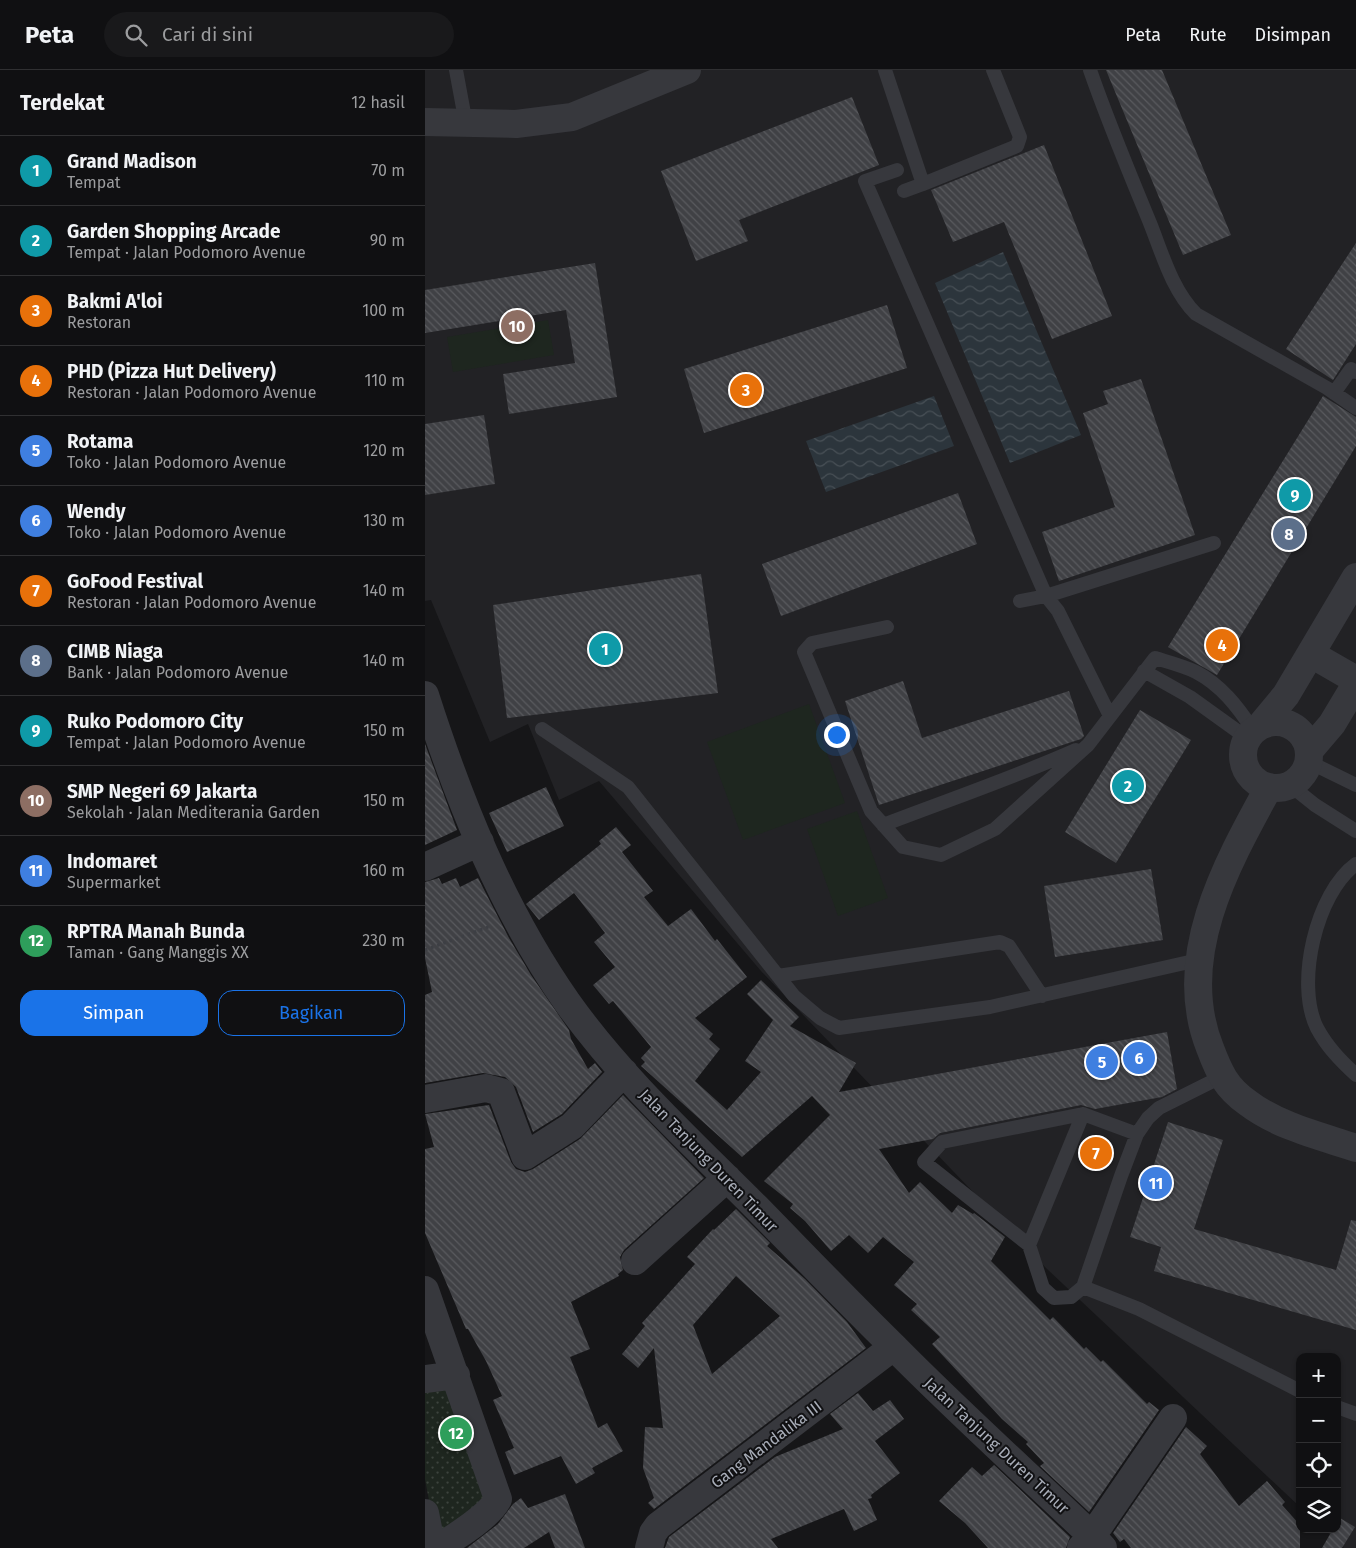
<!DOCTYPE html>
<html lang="id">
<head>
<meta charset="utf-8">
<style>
  :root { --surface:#101012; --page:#19191b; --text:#f1f3f6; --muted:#9c9d9f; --line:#303032; --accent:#1a73e8 }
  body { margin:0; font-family:"Fira Sans",sans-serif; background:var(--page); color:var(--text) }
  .controls { position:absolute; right:15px; bottom:15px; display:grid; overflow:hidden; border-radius:10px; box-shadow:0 1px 4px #0004 }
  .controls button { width:45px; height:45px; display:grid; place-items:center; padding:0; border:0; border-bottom:1px solid var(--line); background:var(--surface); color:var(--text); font:25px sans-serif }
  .you { position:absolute; left:411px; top:664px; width:18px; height:18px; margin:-12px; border:4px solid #fff; border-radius:50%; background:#1a73e8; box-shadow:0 0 0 8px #1a73e833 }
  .badge { display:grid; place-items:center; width:32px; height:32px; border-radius:50%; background:var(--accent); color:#fff; font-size:16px; font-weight:700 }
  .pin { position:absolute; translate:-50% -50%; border:2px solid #fff; box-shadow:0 1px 5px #0006 }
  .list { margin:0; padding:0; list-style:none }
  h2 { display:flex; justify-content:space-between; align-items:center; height:65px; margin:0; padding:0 20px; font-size:21px }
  h2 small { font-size:16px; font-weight:400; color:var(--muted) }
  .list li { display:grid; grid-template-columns:32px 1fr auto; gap:15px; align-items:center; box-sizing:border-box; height:70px; padding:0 20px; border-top:1px solid var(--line) }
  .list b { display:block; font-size:19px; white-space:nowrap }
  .list p { margin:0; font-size:16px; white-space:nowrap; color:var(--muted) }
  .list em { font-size:16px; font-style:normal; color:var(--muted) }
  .actions { display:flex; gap:10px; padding:15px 20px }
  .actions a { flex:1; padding:11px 0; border:1px solid var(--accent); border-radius:15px; text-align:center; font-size:18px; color:var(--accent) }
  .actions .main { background:var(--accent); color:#fff }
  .icon { flex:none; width:28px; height:28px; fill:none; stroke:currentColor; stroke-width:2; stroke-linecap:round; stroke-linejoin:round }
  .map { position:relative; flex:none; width:931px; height:1478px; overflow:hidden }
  header { display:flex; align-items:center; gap:30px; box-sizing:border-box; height:70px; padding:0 25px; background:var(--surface); border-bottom:1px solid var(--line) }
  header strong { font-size:24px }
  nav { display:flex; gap:28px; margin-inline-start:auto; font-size:18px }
  .search { width:350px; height:45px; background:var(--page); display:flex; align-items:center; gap:12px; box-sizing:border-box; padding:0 18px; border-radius:28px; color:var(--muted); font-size:19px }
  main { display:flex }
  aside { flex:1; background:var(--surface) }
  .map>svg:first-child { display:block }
</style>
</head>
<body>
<header>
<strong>Peta</strong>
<div class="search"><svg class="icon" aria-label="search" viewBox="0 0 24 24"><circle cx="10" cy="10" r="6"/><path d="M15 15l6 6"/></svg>Cari di sini</div>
<nav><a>Peta</a><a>Rute</a><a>Disimpan</a></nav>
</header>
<main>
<aside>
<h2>Terdekat<small>12 hasil</small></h2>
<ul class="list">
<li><span class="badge" style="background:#0f9aa8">1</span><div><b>Grand Madison</b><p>Tempat</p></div><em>70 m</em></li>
<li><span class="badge" style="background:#0f9aa8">2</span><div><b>Garden Shopping Arcade</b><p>Tempat · Jalan Podomoro Avenue</p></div><em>90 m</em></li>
<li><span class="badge" style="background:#e8710a">3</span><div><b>Bakmi A'loi</b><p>Restoran</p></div><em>100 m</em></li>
<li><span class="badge" style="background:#e8710a">4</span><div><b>PHD (Pizza Hut Delivery)</b><p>Restoran · Jalan Podomoro Avenue</p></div><em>110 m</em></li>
<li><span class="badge" style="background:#3f7fe0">5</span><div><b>Rotama</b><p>Toko · Jalan Podomoro Avenue</p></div><em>120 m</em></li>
<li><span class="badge" style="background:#3f7fe0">6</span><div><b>Wendy</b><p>Toko · Jalan Podomoro Avenue</p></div><em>130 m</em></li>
<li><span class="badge" style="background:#e8710a">7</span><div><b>GoFood Festival</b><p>Restoran · Jalan Podomoro Avenue</p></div><em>140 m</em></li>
<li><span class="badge" style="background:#5c6f8a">8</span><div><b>CIMB Niaga</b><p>Bank · Jalan Podomoro Avenue</p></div><em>140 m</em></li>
<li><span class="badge" style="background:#0f9aa8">9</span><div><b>Ruko Podomoro City</b><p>Tempat · Jalan Podomoro Avenue</p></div><em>150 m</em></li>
<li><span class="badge" style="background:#8d6e63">10</span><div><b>SMP Negeri 69 Jakarta</b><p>Sekolah · Jalan Mediterania Garden</p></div><em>150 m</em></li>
<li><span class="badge" style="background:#3f7fe0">11</span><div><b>Indomaret</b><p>Supermarket</p></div><em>160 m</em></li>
<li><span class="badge" style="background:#2e9e5b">12</span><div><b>RPTRA Manah Bunda</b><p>Taman · Gang Manggis XX</p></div><em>230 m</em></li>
</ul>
<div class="actions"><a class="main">Simpan</a><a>Bagikan</a></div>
</aside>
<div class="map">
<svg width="931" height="1478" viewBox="0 0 931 1478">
  <defs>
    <pattern id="park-dots" width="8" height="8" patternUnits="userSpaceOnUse" patternTransform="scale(1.25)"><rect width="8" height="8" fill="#1e261f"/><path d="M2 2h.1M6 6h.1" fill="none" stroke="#3c433d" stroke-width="1.8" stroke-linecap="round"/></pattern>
    <pattern id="water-waves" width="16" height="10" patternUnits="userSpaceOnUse" patternTransform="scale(1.25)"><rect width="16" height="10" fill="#2c353c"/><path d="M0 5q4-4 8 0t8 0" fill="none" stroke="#485056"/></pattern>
    <pattern id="building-back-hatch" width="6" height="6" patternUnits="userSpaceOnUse" patternTransform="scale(1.25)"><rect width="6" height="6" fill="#404145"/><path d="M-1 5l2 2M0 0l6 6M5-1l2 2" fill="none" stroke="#595a5e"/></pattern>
  </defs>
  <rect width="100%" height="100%" fill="#161618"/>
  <!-- built -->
  <path fill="#222225" d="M 0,0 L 931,0 L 931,1478 L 919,1478 L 899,1459 L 912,1459 L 912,1287 L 875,1287 L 875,1437 L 621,1198 L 336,901 L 174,711 L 134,730 L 103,654 L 65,672 L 6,530 L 0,531 Z"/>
  <!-- park -->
  <path fill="url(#park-dots)" d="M 39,1308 L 85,1422 L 11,1467 L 0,1409 L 0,1317 Z"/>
  <!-- pitch -->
  <path fill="#1e261f" d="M 123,250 L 129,285 L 28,302 L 22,267 Z
    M 384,634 L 420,733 L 318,770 L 282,672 Z
    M 432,741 L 463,828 L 413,846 L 382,759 Z"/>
  <!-- water -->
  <path fill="url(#water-waves)" d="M 578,182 L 656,365 L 585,393 L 510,213 Z
    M 509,326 L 529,376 L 401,422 L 381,371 Z"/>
  <!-- building -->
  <path fill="url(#building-back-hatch)" fill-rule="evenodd" d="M 681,0 L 737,0 L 806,165 L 758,185 Z
    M 427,27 L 454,95 L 314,150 L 323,171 L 271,191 L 236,101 Z
    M 619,75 L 687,246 L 627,269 L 579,152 L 528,172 L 506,120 Z
    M 931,173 L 931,274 L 908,310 L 861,279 Z
    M 170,193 L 192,327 L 84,344 L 78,304 L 150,293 L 141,240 L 0,263 L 0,220 Z
    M 462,235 L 482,298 L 279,363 L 259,299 Z
    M 716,309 L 770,465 L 634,511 L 617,462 L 690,437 L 658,343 L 683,334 L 678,321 Z
    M 898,326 L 931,347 L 931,376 L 792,605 L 743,577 Z
    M 59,345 L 70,414 L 0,425 L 0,354 Z
    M 533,423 L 552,474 L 356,546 L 337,494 Z
    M 276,504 L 293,623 L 82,648 L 68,535 Z
    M 478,611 L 497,668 L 644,621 L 659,666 L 656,669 L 454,735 L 420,631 Z
    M 715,640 L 766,670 L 691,793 L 640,762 Z
    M 0,674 L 32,760 L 0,775 Z
    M 121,717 L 139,756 L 82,782 L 64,743 Z
    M 191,757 L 206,775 L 197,782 L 228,821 L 219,827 L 243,856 L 266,839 L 290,871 L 292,869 L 322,907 L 270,948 L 288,964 L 284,969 L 295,979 L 270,1011 L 302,1040 L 336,1002 L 320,991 L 348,950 L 322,924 L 336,910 L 374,947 L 365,956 L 431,993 L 414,1022 L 742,962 L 752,1019 L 737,1027 L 670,1039 L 656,1035 L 515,1063 L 508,1069 L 454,1079 L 484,1123 L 495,1112 L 527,1143 L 533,1135 L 548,1144 L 549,1143 L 580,1167 L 566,1191 L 625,1250 L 628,1247 L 659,1279 L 661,1277 L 676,1292 L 678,1290 L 722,1334 L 724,1332 L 734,1340 L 664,1442 L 615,1396 L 619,1393 L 601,1374 L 603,1372 L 577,1349 L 507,1274 L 515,1267 L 486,1240 L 492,1234 L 469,1215 L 489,1192 L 458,1167 L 443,1183 L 424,1165 L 406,1181 L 380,1151 L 365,1138 L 368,1134 L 339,1111 L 405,1045 L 387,1026 L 317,1087 L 216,996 L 220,992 L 216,988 L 226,977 L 188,931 L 184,934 L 168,915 L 190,897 L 169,872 L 180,863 L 149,823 L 114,850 L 101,834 L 176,774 L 174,771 Z
    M 726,799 L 738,870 L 630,887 L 619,816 Z
    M 14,808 L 17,814 L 31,808 L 35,817 L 53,808 L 84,868 L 106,905 L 144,960 L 146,969 L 163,999 L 170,993 L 177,1002 L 137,1044 L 108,1062 L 91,1017 L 80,1007 L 58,1003 L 0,1013 L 0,925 L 7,922 L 0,888 L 0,812 Z
    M 198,1025 L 279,1108 L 199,1180 L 195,1187 L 198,1200 L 193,1204 L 194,1206 L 146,1232 L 165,1279 L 145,1287 L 173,1358 L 182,1353 L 198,1381 L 167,1398 L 170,1403 L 151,1414 L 136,1386 L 89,1405 L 80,1382 L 89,1378 L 68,1330 L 77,1326 L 61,1291 L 43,1259 L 41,1259 L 0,1163 L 0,1079 L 9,1077 L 0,1044 L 64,1035 L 86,1092 L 91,1099 L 100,1102 L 108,1099 L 155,1069 Z
    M 743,1052 L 798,1070 L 769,1159 L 911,1200 L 926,1150 L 931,1151 L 931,1260 L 729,1201 L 736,1177 L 705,1167 Z
    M 311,1139 L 345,1173 L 342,1176 L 380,1209 L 422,1252 L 441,1278 L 229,1439 L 223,1433 L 229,1428 L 218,1398 L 220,1357 L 238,1358 L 229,1278 L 213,1298 L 197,1284 L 220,1256 L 217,1253 L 270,1194 L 262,1187 L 288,1159 L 289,1160 ZM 311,1206 L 355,1246 L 287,1304 L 268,1255 Z
    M 433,1323 L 448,1341 L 465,1330 L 479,1349 L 450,1371 L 475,1403 L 446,1425 L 447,1428 L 443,1429 L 452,1450 L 429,1461 L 419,1439 L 346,1469 L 353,1478 L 240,1478 L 244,1467 L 350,1387 L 418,1359 L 405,1344 Z
    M 761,1357 L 782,1376 L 775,1384 L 814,1436 L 842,1411 L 860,1432 L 857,1435 L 875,1455 L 875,1478 L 706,1478 L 699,1469 L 695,1472 L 688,1463 Z
    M 569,1395 L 645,1467 L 641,1478 L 563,1478 L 540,1453 L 514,1431 L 547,1397 L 557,1406 Z
    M 140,1424 L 160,1478 L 130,1478 L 124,1462 L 99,1478 L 42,1478 L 73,1454 L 88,1434 L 96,1428 L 103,1438 Z
    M 915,1448 L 930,1457 L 917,1478 L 897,1478 L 908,1459 L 912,1459 Z"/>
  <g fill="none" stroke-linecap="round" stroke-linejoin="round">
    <!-- path -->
    <path stroke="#3d3f44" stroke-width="3" stroke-dasharray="2.5 4" stroke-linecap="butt" d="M 0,880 L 66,856"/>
    <!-- lane -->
    <path stroke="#37383d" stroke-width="14" d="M 31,0 L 41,54
      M 460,0 L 498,114 L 592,76 L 595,67 L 568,0
      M 665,0 C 683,52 704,102 725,153 C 737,183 747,220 771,244 L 902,318 L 931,338
      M 472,100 L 440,111 L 621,526 L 595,531
      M 479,121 L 498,114
      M 909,323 L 926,299 L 931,302
      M 462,557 L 387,573 L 379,582 L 446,741 L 478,777 L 516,785 L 570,759 L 663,675 L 730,588 C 743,592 759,596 771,602 C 796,615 813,637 828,660
      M 719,601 L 765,627 L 822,668
      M 685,646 L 633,541 L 621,526 L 789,473
      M 117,659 L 203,717 L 369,926 L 395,948 L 414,958 L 565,937 L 773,890
      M 884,692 L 931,715
      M 865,715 L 890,735 L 931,761
      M 458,755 C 523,730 588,708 651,680
      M 931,794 C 891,823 870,914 892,958 C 902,977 916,991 931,1005
      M 353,906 L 575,872 L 584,876 L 617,926
      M 712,1064 L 658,1044 L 517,1072 L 499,1092 L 604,1175 L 618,1218 L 629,1228 L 646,1227 L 658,1217 L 696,1106 L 712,1064 L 723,1048 L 734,1038 L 796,1007
      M 604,1175 L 658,1044
      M 658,1217 L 714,1239 L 875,1321
      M 912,1337 L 931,1344"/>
    <!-- street -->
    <path stroke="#37383d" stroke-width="28" d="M 0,52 L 91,54 L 147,47 L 262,0
      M 886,584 L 931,610
      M 0,625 C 34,731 77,839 142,932 C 195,1007 265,1071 331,1137 C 377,1184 422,1231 469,1277 C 533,1342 601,1403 667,1466 L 678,1478
      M818 685a33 33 0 1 1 66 0a33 33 0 1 1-66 0Z
      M 837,654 L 861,625 L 931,507
      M 884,681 L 907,654 L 931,614
      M 844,717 C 801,795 749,888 785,978 C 794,1002 801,1018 823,1033 C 853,1056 895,1066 931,1078
      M 0,797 L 55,772
      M 0,1029 L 61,1018 L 76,1022 L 100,1086 L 147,1056 L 199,1002
      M 210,1191 L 302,1108
      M 0,1220 L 73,1429 C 65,1446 30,1467 13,1478
      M 0,1309 L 31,1305
      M 0,1443 L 7,1478
      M 224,1478 L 228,1463 L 233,1456 L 468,1277
      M 656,1478 L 667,1466 L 748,1348"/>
  </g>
  <g text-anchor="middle" stroke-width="4" stroke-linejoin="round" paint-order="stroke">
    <!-- street labels -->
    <g font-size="16" fill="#a8adb8" stroke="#111113">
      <text transform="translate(284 1090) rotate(46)" y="6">Jalan Tanjung Duren Timur</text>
      <text transform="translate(341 1374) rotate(-37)" y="6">Gang Mandalika III</text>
      <text transform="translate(572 1375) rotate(43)" y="6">Jalan Tanjung Duren Timur</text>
    </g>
  </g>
</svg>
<div class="controls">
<button>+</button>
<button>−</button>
<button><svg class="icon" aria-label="locate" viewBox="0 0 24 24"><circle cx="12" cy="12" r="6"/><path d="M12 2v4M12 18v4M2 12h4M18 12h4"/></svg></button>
<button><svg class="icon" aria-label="layers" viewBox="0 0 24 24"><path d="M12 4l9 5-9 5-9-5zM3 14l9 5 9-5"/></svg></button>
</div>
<div class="you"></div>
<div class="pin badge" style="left:180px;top:579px;background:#0f9aa8">1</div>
<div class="pin badge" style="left:703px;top:716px;background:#0f9aa8">2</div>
<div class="pin badge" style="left:321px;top:320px;background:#e8710a">3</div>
<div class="pin badge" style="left:797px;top:575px;background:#e8710a">4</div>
<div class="pin badge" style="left:677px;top:992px;background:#3f7fe0">5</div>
<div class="pin badge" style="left:714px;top:988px;background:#3f7fe0">6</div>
<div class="pin badge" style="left:671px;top:1083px;background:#e8710a">7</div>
<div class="pin badge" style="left:864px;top:464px;background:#5c6f8a">8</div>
<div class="pin badge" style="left:870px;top:425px;background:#0f9aa8">9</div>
<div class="pin badge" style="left:92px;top:256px;background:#8d6e63">10</div>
<div class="pin badge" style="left:731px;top:1113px;background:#3f7fe0">11</div>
<div class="pin badge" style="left:31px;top:1363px;background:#2e9e5b">12</div>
</div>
</main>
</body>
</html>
